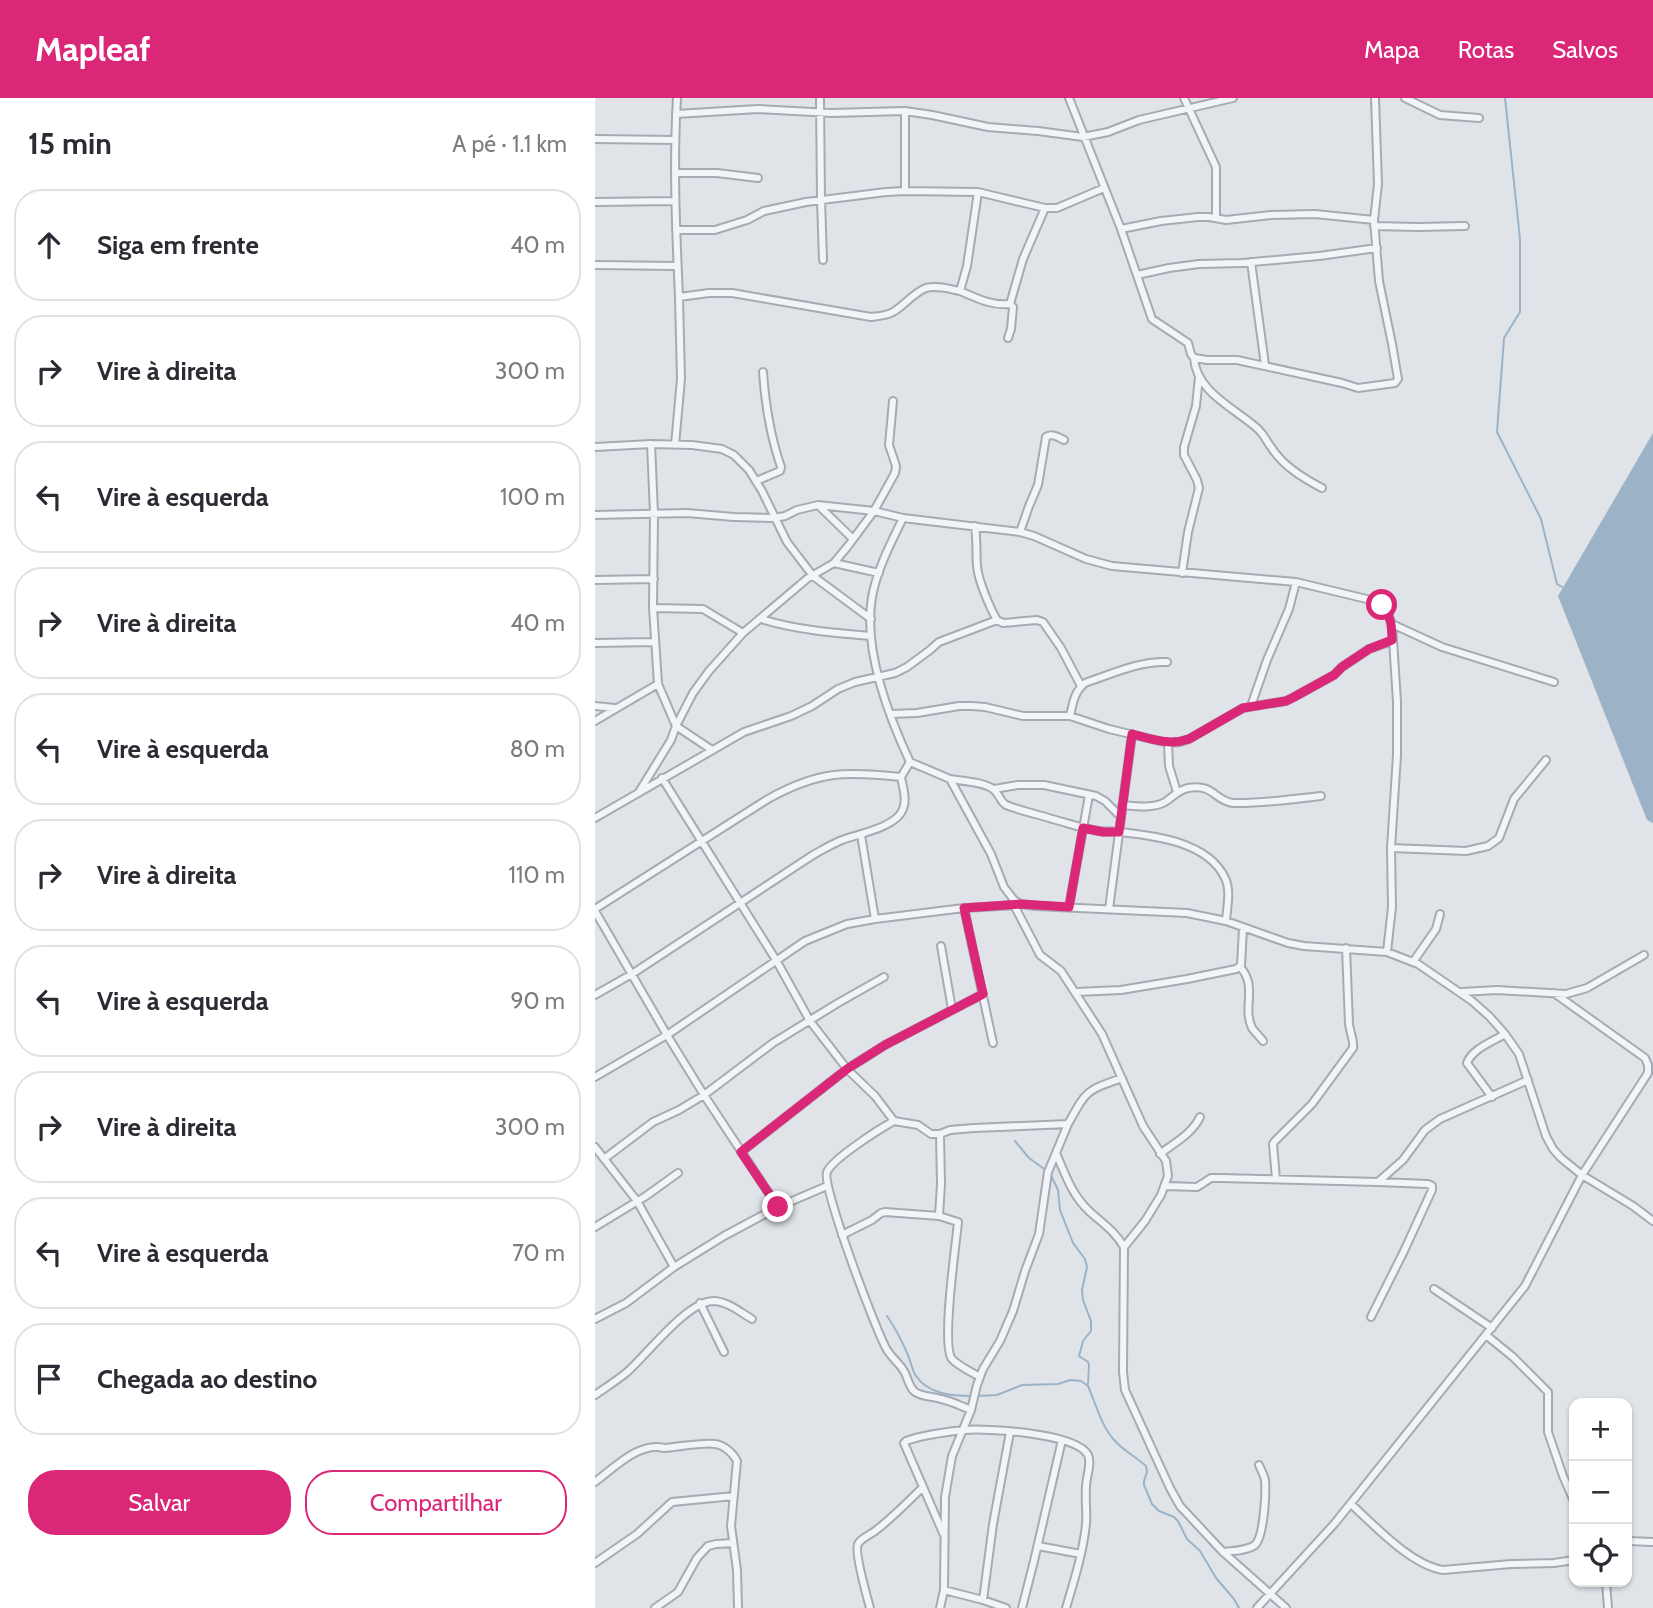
<!DOCTYPE html>
<html lang="pt">
<head>
<meta charset="utf-8">
<style>
  :root { --surface:#fff; --page:#f7f7f7; --text:#2b2b33; --muted:#7c7c81; --line:#e1e1e2; --accent:#db2777 }
  body { margin:0; font-family:Cabin,sans-serif; background:var(--page); color:var(--text) }
  .controls { position:absolute; right:21px; bottom:21px; display:grid; overflow:hidden; border-radius:14px; box-shadow:0 2px 5px #0004 }
  .controls button { width:63px; height:63px; display:grid; place-items:center; padding:0; border:0; border-bottom:2px solid var(--line); background:var(--surface); color:var(--text); font:35px sans-serif }
  .stop { position:absolute; width:21px; height:21px; margin:-16px; border:5px solid #db2777; border-radius:50%; background:#fff }
  .stop.end { background:#db2777; border-color:#fff; box-shadow:0 2px 7px #0008 }
  .list { margin:0; padding:0; list-style:none }
  h2 { display:flex; justify-content:space-between; align-items:center; height:91px; margin:0; padding:0 28px; font-size:30px }
  h2 small { font-size:23px; font-weight:400; color:var(--muted) }
  .list li { display:grid; grid-template-columns:46px 1fr auto; gap:21px; align-items:center; box-sizing:border-box; height:112px; margin:0 14px 14px; padding:0 14px; border:2px solid var(--line); border-radius:28px }
  .list b { display:block; font-size:26px; white-space:nowrap }
  .list em { font-size:23px; font-style:normal; color:var(--muted) }
  .actions { display:flex; gap:14px; padding:21px 28px }
  .actions a { flex:1; padding:16px 0; border:2px solid var(--accent); border-radius:28px; text-align:center; font-size:24px; color:var(--accent) }
  .actions .main { background:var(--accent); color:#fff }
  .icon { flex:none; width:38px; height:38px; fill:none; stroke:currentColor; stroke-width:2; stroke-linecap:round; stroke-linejoin:round }
  .map { position:relative; flex:none; width:1058px; height:1510px; overflow:hidden }
  header { display:flex; align-items:center; gap:42px; box-sizing:border-box; height:98px; padding:0 35px; background:var(--accent); color:#fff }
  header strong { font-size:33px }
  nav { display:flex; gap:38px; margin-inline-start:auto; font-size:24px }
  main { display:flex }
  aside { flex:1; background:var(--surface) }
  .map>svg:first-child { display:block }
</style>
</head>
<body>
<header>
<strong>Mapleaf</strong>
<nav><a>Mapa</a><a>Rotas</a><a>Salvos</a></nav>
</header>
<main>
<aside>
<h2>15 min<small>A pé · 1.1 km</small></h2>
<ul class="list">
<li><svg class="icon" aria-label="ahead" viewBox="0 0 24 24"><path d="M12 20V5M6 11l6-6 6 6"/></svg><div><b>Siga em frente</b></div><em>40 m</em></li>
<li><svg class="icon" aria-label="right" viewBox="0 0 24 24"><path d="M7 20v-9h11M14 6l5 5-5 5"/></svg><div><b>Vire à direita</b></div><em>300 m</em></li>
<li><svg class="icon" aria-label="left" viewBox="0 0 24 24"><path d="M17 20v-9H6M10 6l-5 5 5 5"/></svg><div><b>Vire à esquerda</b></div><em>100 m</em></li>
<li><svg class="icon" aria-label="right" viewBox="0 0 24 24"><path d="M7 20v-9h11M14 6l5 5-5 5"/></svg><div><b>Vire à direita</b></div><em>40 m</em></li>
<li><svg class="icon" aria-label="left" viewBox="0 0 24 24"><path d="M17 20v-9H6M10 6l-5 5 5 5"/></svg><div><b>Vire à esquerda</b></div><em>80 m</em></li>
<li><svg class="icon" aria-label="right" viewBox="0 0 24 24"><path d="M7 20v-9h11M14 6l5 5-5 5"/></svg><div><b>Vire à direita</b></div><em>110 m</em></li>
<li><svg class="icon" aria-label="left" viewBox="0 0 24 24"><path d="M17 20v-9H6M10 6l-5 5 5 5"/></svg><div><b>Vire à esquerda</b></div><em>90 m</em></li>
<li><svg class="icon" aria-label="right" viewBox="0 0 24 24"><path d="M7 20v-9h11M14 6l5 5-5 5"/></svg><div><b>Vire à direita</b></div><em>300 m</em></li>
<li><svg class="icon" aria-label="left" viewBox="0 0 24 24"><path d="M17 20v-9H6M10 6l-5 5 5 5"/></svg><div><b>Vire à esquerda</b></div><em>70 m</em></li>
<li><svg class="icon" aria-label="arrive" viewBox="0 0 24 24"><path d="M6 21V4h12l-3 4 3 4H6"/></svg><div><b>Chegada ao destino</b></div></li>
</ul>
<div class="actions"><a class="main">Salvar</a><a>Compartilhar</a></div>
</aside>
<div class="map">
<svg width="1058" height="1510" viewBox="0 0 1058 1510">
  <rect width="100%" height="100%" fill="#e0e4e9"/>
  <!-- water -->
  <path fill="#9cb3c7" d="M 1058,335 L 1058,725 L 1052,722 L 963,498 Z"/>
  <g fill="none" stroke-linecap="round" stroke-linejoin="round">
    <!-- stream -->
    <path stroke="#9cb3c7" stroke-width="2" d="M 910,0 L 925,141 L 925,214 L 909,240 L 902,334 L 946,421 L 962,486 L 967,489
      M 420,1043 L 434,1060 L 452,1073
      M 456,1077 L 463,1092 L 465,1112 L 478,1145 L 490,1161 L 492,1169 L 487,1192 L 488,1202 L 496,1223 L 496,1233 L 488,1243 L 484,1258 L 493,1264 L 494,1267 L 493,1286
      M 292,1218 C 301,1231 307,1243 313,1257 C 316,1264 317,1272 321,1278 C 333,1296 357,1298 377,1298
      M 382,1298 L 402,1297 L 427,1287 L 463,1286 L 475,1282 L 486,1283 L 493,1288 C 501,1306 506,1328 520,1343 C 529,1353 541,1359 551,1368 L 552,1374 L 549,1383 L 549,1387 L 557,1406 L 564,1413 L 579,1419 L 583,1423 L 592,1441 L 605,1453 L 621,1480 L 639,1501 L 644,1510"/>
    <!-- street casing -->
    <g stroke="#a5abb3" stroke-width="10">
      <path id="street" d="M 82,0 C 78,66 81,133 84,199 L 114,195 L 137,195 L 276,219 C 284,218 291,218 298,214 C 310,207 318,195 331,190 C 342,187 354,191 365,193 L 372,168 L 383,94
        M 225,0 L 226,101 L 228,162
        M 474,0 L 526,131 L 557,221 L 593,245 L 596,256 L 599,260 L 612,262 L 642,262 L 747,285 L 763,290 L 800,285 L 803,281 L 797,246 L 784,183 L 779,122 L 783,86 L 780,0
        M 589,0 L 621,69 L 621,120
        M 810,0 L 845,17 L 884,20
        M 310,13 L 310,93
        M 81,16 L 163,11 L 236,15 L 310,13 L 337,17 L 393,29 L 443,33 L 488,39 L 513,34 L 544,22 L 638,0
        M 0,41 L 80,42
        M 80,75 L 122,75 L 163,80
        M 0,104 L 80,103
        M 779,128 L 823,129 L 870,128
        M 526,131 L 566,123 L 603,119 L 614,119 L 631,122 L 676,117 L 720,116 L 779,122
        M 81,132 L 120,132 L 152,122 L 169,113 L 211,104 L 291,94 L 310,93 L 383,94 L 450,110 L 462,110 L 509,90
        M 656,164 L 670,267
        M 0,167 L 82,168
        M 542,177 L 574,170 L 604,166 L 647,165 L 724,158 L 782,150
        M 365,193 C 381,200 397,208 415,206 L 418,209 L 416,231 L 413,240
        M 415,206 L 428,161 L 450,110
        M 599,260 C 601,294 641,311 663,331 C 671,339 670,341 676,349 C 688,368 708,380 727,390
        M 56,346 L 59,415 L 58,510 L 63,586 L 81,628 L 117,652
        M 80,347 L 86,281 L 84,199
        M 0,349 L 56,346 L 97,347 L 127,351 L 139,357 L 154,372 L 167,393 L 192,444 L 218,478 L 276,521
        M 161,383 L 185,373 L 186,369 C 176,340 170,304 168,274
        M 223,407 L 258,441
        M 0,417 L 92,415 L 139,419 L 179,420 L 190,418 L 202,412 L 223,407 L 279,413 L 308,420 L 425,434 L 439,438 L 491,461 L 517,468 L 701,484 L 780,503 L 787,507 L 792,513 L 797,526 L 802,604 L 802,657 L 796,750 L 797,809 L 792,854
        M 308,420 C 296,445 282,471 277,499 C 268,552 293,617 315,664 L 355,681 L 396,756 L 409,789 L 419,802 L 426,806 L 440,808 L 592,815 L 631,823 L 693,845 L 709,848 L 792,854 L 823,866 L 877,903 L 894,918 L 910,936 L 924,956 L 951,1038 L 958,1051 L 966,1060 L 987,1077 L 1038,1108 L 1058,1123
        M 380,428 C 382,441 381,455 382,468 C 383,482 395,510 402,522 L 408,525 L 442,522 L 448,524 L 466,550 L 486,588
        M 425,434 L 434,408 L 443,387 L 451,339 C 457,335 463,339 469,342
        M 239,465 L 284,475
        M 587,475 L 593,434 L 604,390 L 602,382 L 589,357 L 589,349 L 601,308 L 604,279
        M 0,482 L 59,481
        M 58,510 L 108,511 L 148,535
        M 166,521 C 202,532 239,535 276,538
        M 797,526 L 847,549 L 959,584
        M 0,545 L 59,544
        M 0,608 L 20,610
        M 656,608 L 672,562 L 694,511 L 701,484
        M 296,616 L 322,615 L 364,608 L 377,608 L 390,609 L 428,618 L 475,618 L 514,631 L 573,645 L 585,644 L 594,641 L 648,610 L 691,603 L 699,599 L 739,577 L 747,569 L 774,551 L 797,543
        M 475,618 C 478,605 479,594 490,585 C 517,576 543,563 572,564
        M 0,623 L 63,586
        M 573,645 L 574,668 L 582,694
        M 67,680 L 181,862 L 215,923 L 252,971 L 280,998 L 299,1023 L 323,1027 L 336,1036 L 345,1036 L 355,1032 L 379,1030 L 473,1026 L 453,1074 L 444,1136 L 430,1173 L 418,1213 L 405,1243 L 388,1271 L 382,1287 L 376,1312 L 357,1358 L 350,1399 L 349,1492 L 345,1510
        M 355,681 C 367,683 393,684 400,693 C 405,698 405,703 411,707 C 426,713 442,716 457,721 C 473,725 488,731 504,733 C 511,734 519,733 526,734 C 561,738 613,744 630,780 C 636,792 632,809 631,823
        M 399,691 L 423,687 L 449,687 L 501,698 L 510,703 L 525,718
        M 44,694 L 76,642 L 81,628 L 98,595 L 114,573 L 148,535 L 213,480 L 239,465 L 253,448 L 279,413 L 300,375 L 301,368 L 294,347 L 298,303
        M 527,707 C 540,708 558,711 570,704 C 578,699 583,692 593,690 C 618,685 620,703 638,705 C 665,706 699,701 726,698
        M 0,720 L 149,634 L 196,618 L 217,608 L 243,591 L 260,584 L 300,575 L 312,569 L 335,552 L 344,544 L 402,522
        M 266,737 L 280,821
        M 796,750 L 871,753 L 893,748 L 904,740 L 919,701 L 951,662
        M 419,807 L 445,857 L 466,873 L 507,936 L 548,1028 L 571,1063 L 573,1078 L 566,1097 L 550,1123 L 529,1149 L 528,1274 L 530,1292 L 575,1390 L 585,1408 L 628,1454 L 691,1510
        M 474,809 L 494,697
        M 369,810 L 398,945
        M 0,811 L 173,701 C 223,673 250,673 306,679 L 315,664
        M 514,811 L 537,636
        M 0,813 L 72,937 L 109,997 L 183,1109
        M 346,848 L 357,911
        M 818,864 L 841,831 L 845,816
        M 645,869 C 663,888 647,909 657,930 C 660,934 665,939 668,943
        M 481,894 L 526,892 L 592,881 L 641,871 L 646,867 L 648,830
        M 867,894 L 902,892 L 971,896 L 992,890 L 1049,857
        M 0,897 L 37,876 L 218,757 C 227,752 237,746 247,742 C 263,736 302,729 308,711 C 312,701 308,690 306,679
        M 0,979 L 72,937 L 210,843 L 252,826 L 280,821 L 369,810 L 422,807
        M 897,999 L 872,965 C 877,951 897,944 910,936
        M 299,1023 C 286,1030 237,1061 232,1074 C 226,1087 280,1230 291,1250 C 296,1260 305,1265 310,1275 C 313,1281 314,1289 320,1294 C 328,1299 337,1298 346,1301 C 356,1303 366,1308 376,1312
        M 473,1026 C 492,992 490,993 527,980
        M 0,1049 L 42,1103 L 79,1169
        M 146,1054 L 252,971 L 290,947 L 388,896
        M 461,1055 C 470,1076 477,1097 494,1113 C 507,1125 520,1133 529,1149
        M 565,1056 C 579,1045 597,1036 605,1019
        M 9,1061 L 58,1024 L 84,1012 L 109,997 L 178,945 L 243,905 L 289,879
        M 681,1081 L 678,1046 L 680,1043 L 717,1006 L 758,950 C 759,942 755,934 754,926 L 751,850
        M 570,1088 L 602,1089 L 616,1080 L 625,1080 L 783,1084 L 808,1062 L 830,1032 L 845,1021 L 933,982
        M 344,1118 L 363,1124 C 361,1146 346,1247 357,1261 C 363,1268 377,1274 385,1279
        M 0,1129 L 51,1098 L 83,1075
        M 247,1137 L 277,1122 L 286,1115 L 290,1114 L 344,1118 L 346,1086 L 345,1036
        M 839,1191 L 897,1230
        M 105,1205 L 129,1254
        M 776,1219 L 809,1153 L 837,1092 L 837,1088 L 833,1086 L 783,1084
        M 0,1221 L 31,1205 L 79,1169 L 129,1138 L 183,1109 L 232,1088
        M 891,1237 L 918,1259 L 953,1294 L 953,1334 L 968,1378 L 979,1403
        M 0,1297 C 10,1290 21,1283 31,1275 C 52,1257 91,1204 118,1203 C 132,1203 145,1214 157,1221
        M 0,1384 C 19,1370 45,1343 69,1350 C 82,1349 109,1344 120,1346 C 129,1347 138,1355 142,1363 L 136,1428 L 142,1472 L 143,1510
        M 756,1406 C 780,1428 816,1467 848,1472 L 916,1466 L 959,1465 L 979,1462
        M 348,1435 L 309,1345 L 311,1343 C 328,1337 350,1334 369,1332 C 391,1330 482,1335 493,1357 C 497,1366 491,1379 491,1389 C 490,1401 492,1414 491,1426 C 488,1455 479,1483 471,1510
        M 1032,1443 L 1058,1444
        M 443,1448 L 486,1456
        M 628,1454 C 638,1453 651,1453 660,1447 C 669,1439 671,1395 670,1382 C 669,1377 666,1372 664,1367
        M 0,1465 L 42,1436 L 77,1404 L 139,1398
        M 1011,1484 L 1013,1510
        M 349,1492 L 388,1502 L 411,1510
        M 388,1502 L 398,1426 L 415,1334
        M 60,1510 L 83,1494 L 102,1460 L 113,1448 L 121,1446 L 138,1445
        M 275,1510 C 272,1499 259,1454 263,1446 C 266,1440 275,1437 280,1433 C 297,1420 313,1404 328,1389
        M 427,1510 L 439,1463 L 467,1342
        M 662,1510 L 740,1425 L 930,1188 L 987,1077 L 1053,975 L 1053,967 L 1050,960 L 959,895"/>
    </g>
    <!-- street -->
    <use href="#street" stroke="#f3f4f7" stroke-width="6"/>
  </g>
  <g fill="none" stroke-linecap="round" stroke-linejoin="round">
    <!-- route -->
    <path stroke="#db2777" stroke-width="9" d="M 183,1109 L 146,1054 L 252,971 L 290,947 L 388,896 L 369,810 L 426,806 L 474,809 L 488,730 L 508,734 L 524,734 L 537,636 C 557,641 574,648 594,641 L 648,610 L 691,603 L 699,599 L 739,577 L 747,569 L 774,551 L 797,542 C 797,529 796,518 787,507"/>
  </g>
</svg>
<div class="controls">
<button>+</button>
<button>−</button>
<button><svg class="icon" aria-label="locate" viewBox="0 0 24 24"><circle cx="12" cy="12" r="6"/><path d="M12 2v4M12 18v4M2 12h4M18 12h4"/></svg></button>
</div>
<div class="stop" style="left:787px;top:507px"></div>
<div class="stop end" style="left:183px;top:1109px"></div>
</div>
</main>
</body>
</html>
